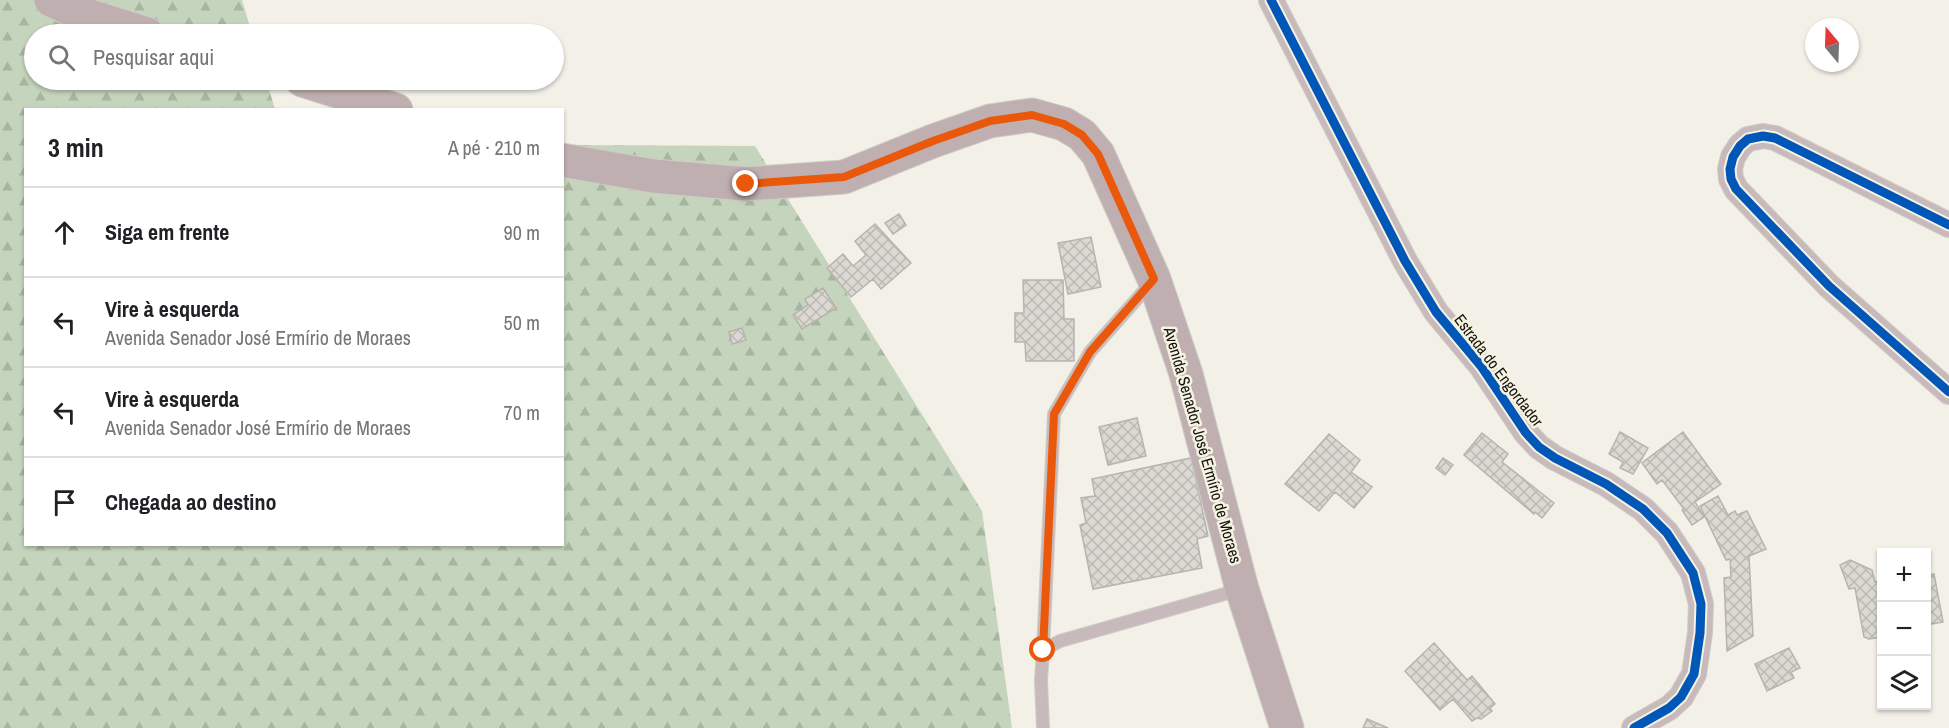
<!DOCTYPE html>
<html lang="pt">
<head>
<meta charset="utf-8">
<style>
  :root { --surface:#fff; --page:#f6f6f6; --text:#202124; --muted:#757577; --line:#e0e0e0 }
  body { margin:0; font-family:"Archivo Narrow",sans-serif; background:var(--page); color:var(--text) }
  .controls { position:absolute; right:18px; bottom:18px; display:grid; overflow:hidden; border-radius:0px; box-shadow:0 2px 4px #0004 }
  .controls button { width:54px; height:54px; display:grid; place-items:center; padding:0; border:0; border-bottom:2px solid var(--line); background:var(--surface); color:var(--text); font:30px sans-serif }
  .compass { position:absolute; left:1805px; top:18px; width:54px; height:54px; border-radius:50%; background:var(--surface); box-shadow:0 2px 4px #0004; rotate:341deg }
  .stop { position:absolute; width:18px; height:18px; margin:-14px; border:4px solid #ea580c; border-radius:50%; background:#fff }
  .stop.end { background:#ea580c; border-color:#fff; box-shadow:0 2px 6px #0008 }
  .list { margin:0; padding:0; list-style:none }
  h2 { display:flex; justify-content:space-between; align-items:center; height:78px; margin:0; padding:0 24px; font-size:26px }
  h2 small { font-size:20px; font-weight:400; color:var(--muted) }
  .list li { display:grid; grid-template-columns:39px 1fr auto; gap:18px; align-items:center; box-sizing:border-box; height:90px; padding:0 24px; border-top:2px solid var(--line) }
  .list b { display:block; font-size:22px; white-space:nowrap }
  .list p { margin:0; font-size:20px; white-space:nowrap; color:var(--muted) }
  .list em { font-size:20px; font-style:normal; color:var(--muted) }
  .icon { flex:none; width:33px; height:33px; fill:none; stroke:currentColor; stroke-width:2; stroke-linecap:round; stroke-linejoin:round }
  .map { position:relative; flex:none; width:1949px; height:728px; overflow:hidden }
  .search { position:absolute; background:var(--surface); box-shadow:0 2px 4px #0004; left:24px; top:24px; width:540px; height:66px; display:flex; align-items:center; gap:15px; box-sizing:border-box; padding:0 21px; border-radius:33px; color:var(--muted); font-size:22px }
  .panel { position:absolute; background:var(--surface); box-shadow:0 2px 4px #0004; left:24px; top:108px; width:540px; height:438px; border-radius:0px }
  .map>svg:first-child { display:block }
</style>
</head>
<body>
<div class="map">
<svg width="1949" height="728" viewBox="0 0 1949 728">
  <defs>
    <pattern id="forest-firs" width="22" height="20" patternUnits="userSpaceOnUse" patternTransform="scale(1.5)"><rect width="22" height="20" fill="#c5d4bc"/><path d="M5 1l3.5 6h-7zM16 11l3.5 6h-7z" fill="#a8b5a0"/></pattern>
    <pattern id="building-cross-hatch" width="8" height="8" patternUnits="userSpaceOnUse" patternTransform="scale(1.5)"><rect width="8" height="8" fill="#dbd9d2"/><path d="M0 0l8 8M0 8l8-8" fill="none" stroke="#bbb9b3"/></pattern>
  </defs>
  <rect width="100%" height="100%" fill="#f2f0e7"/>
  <!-- forest -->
  <path fill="url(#forest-firs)" d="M 0,0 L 242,0 L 252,34 L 34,34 L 34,80 L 266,80 L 275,109 L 26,110 L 26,544 L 562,544 L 563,145 L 755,146 L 982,511 L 1012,728 L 0,728 Z"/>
  <!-- building -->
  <path fill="url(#building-cross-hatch)" stroke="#b6b4ad" stroke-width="1.5" d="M 899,214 L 906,225 L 893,234 L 885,223 Z
    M 875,224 L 911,263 L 881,289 L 873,279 L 851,297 L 827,268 L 843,254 L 853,266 L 866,255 L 855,241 Z
    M 1091,237 L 1101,287 L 1068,294 L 1058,243 Z
    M 1023,280 L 1063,280 L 1064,319 L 1074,319 L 1074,361 L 1026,361 L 1025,342 L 1015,342 L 1015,313 L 1024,313 Z
    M 823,288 L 836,308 L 802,329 L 793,315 L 808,305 L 805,299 Z
    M 742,328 L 746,340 L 732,344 L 729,332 Z
    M 1137,418 L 1146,456 L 1108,465 L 1099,427 Z
    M 1620,432 L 1648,448 L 1633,474 L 1620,468 L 1623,462 L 1609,454 Z
    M 1683,432 L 1721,484 L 1695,502 L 1704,517 L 1692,525 L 1682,510 L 1684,509 L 1662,480 L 1657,484 L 1642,463 Z
    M 1482,433 L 1508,454 L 1502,462 L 1554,503 L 1542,518 L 1535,512 L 1534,514 L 1464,455 Z
    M 1329,434 L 1360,460 L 1351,472 L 1372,487 L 1354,508 L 1335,492 L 1319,511 L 1285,484 Z
    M 1191,458 L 1208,536 L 1197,539 L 1202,568 L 1093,589 L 1080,525 L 1086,523 L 1081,498 L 1095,496 L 1092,479 Z
    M 1443,458 L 1453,465 L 1445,475 L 1436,468 Z
    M 1718,496 L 1728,515 L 1735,511 L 1737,515 L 1747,511 L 1766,549 L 1749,556 L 1753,636 L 1727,651 L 1724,578 L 1731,577 L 1730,559 L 1726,560 L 1700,506 Z
    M 1850,560 L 1872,570 L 1875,582 L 1882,580 L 1882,637 L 1869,639 L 1864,637 L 1855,588 L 1849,589 L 1840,565 Z
    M 1934,574 L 1943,622 L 1926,625 L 1926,576 Z
    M 1434,643 L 1467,680 L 1472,676 L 1495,704 L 1490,708 L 1492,711 L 1481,719 L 1477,718 L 1472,721 L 1453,699 L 1440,710 L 1405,671 Z
    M 1789,648 L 1800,668 L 1791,672 L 1794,678 L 1767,691 L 1755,664 Z
    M 1367,719 L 1388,728 L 1363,728 Z"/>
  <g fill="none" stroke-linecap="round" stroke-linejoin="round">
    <!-- service casing -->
    <g stroke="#ceccc5" stroke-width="14">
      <path id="service" d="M 1043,650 L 1054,414 L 1090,352 L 1151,283
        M 1043,728 L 1041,681 L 1043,650 L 1060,641 L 1242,589"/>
    </g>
    <!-- minor casing -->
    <g stroke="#ceccc5" stroke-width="26">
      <path id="minor" d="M 1271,0 L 1405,261 L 1436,312 L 1481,366 L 1526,433 L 1539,447 L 1555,458 L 1606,484 L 1643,509 L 1667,533 L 1693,573 L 1701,604 L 1700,633 L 1694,674 L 1681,697 L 1669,708 L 1634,728
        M 1949,225 L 1775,138 L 1763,136 L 1748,139 L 1740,146 L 1733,157 L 1730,169 L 1731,179 L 1736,189 L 1829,286 L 1949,392"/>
    </g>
    <!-- secondary casing -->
    <g stroke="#ceccc5" stroke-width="35">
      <path id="secondary" d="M 51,0 L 77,12 L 147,34
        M 302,80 L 396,110
        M 562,160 L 653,176 L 746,184 L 844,177 L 933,141 L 990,121 L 1032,115 L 1064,124 L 1082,135 L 1098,154 L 1154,279 L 1186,374 L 1242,589 L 1287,728"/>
    </g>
    <!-- service -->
    <use href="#service" stroke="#c8babc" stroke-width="12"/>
    <!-- minor -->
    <use href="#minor" stroke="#c8babc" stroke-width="24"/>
    <!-- secondary -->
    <use href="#secondary" stroke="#bfafb1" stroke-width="33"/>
    <!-- cycleway casing -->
    <g stroke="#f6f3e2" stroke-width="13">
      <path id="cycleway" d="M 1271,0 L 1405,261 L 1436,312 L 1481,366 L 1526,433 L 1539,447 L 1555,458 L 1606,484 L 1643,509 L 1667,533 L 1693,573 L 1701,604 L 1700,633 L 1694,674 L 1681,697 L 1669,708 L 1634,728
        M 1949,225 L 1775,138 L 1763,136 L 1748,139 L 1740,146 L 1733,157 L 1730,169 L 1731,179 L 1736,189 L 1829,286 L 1949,392"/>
    </g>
    <!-- cycleway -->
    <use href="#cycleway" stroke="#0057b8" stroke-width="9"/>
  </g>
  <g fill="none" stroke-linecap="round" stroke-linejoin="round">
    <!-- route -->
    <path stroke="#ea580c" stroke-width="8" d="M 746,184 L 844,177 L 933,141 L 990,121 L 1032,115 L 1064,124 L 1082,135 L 1098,154 L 1154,279 L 1090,352 L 1054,414 L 1043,650"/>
  </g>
  <g text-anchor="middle" stroke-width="5" stroke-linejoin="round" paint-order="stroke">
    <!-- street labels -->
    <g font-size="16" fill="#14130e" stroke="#f6f3e2">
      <text transform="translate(1499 370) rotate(53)" y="6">Estrada do Engordador</text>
      <text transform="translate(1203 445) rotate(74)" y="6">Avenida Senador José Ermírio de Moraes</text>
    </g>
  </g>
</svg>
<div class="controls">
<button>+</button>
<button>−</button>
<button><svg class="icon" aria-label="layers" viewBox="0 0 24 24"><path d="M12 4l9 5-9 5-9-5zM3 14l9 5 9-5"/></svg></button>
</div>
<svg class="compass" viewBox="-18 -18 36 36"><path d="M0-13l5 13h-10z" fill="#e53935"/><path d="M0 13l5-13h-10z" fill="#757577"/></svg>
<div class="stop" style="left:1043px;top:650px"></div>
<div class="stop end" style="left:746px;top:184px"></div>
<div class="search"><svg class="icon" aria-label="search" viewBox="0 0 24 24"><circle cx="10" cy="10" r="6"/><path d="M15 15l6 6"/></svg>Pesquisar aqui</div>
<section class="panel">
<h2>3 min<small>A pé · 210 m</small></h2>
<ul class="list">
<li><svg class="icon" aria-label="ahead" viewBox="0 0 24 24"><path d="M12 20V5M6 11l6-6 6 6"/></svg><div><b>Siga em frente</b></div><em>90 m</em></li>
<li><svg class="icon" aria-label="left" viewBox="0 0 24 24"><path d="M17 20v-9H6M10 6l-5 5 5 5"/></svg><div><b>Vire à esquerda</b><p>Avenida Senador José Ermírio de Moraes</p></div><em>50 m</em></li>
<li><svg class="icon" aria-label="left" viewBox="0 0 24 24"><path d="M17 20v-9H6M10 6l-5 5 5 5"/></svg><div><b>Vire à esquerda</b><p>Avenida Senador José Ermírio de Moraes</p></div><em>70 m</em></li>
<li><svg class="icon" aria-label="arrive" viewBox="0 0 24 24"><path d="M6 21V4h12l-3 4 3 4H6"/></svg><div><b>Chegada ao destino</b></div></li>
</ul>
</section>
</div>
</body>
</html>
